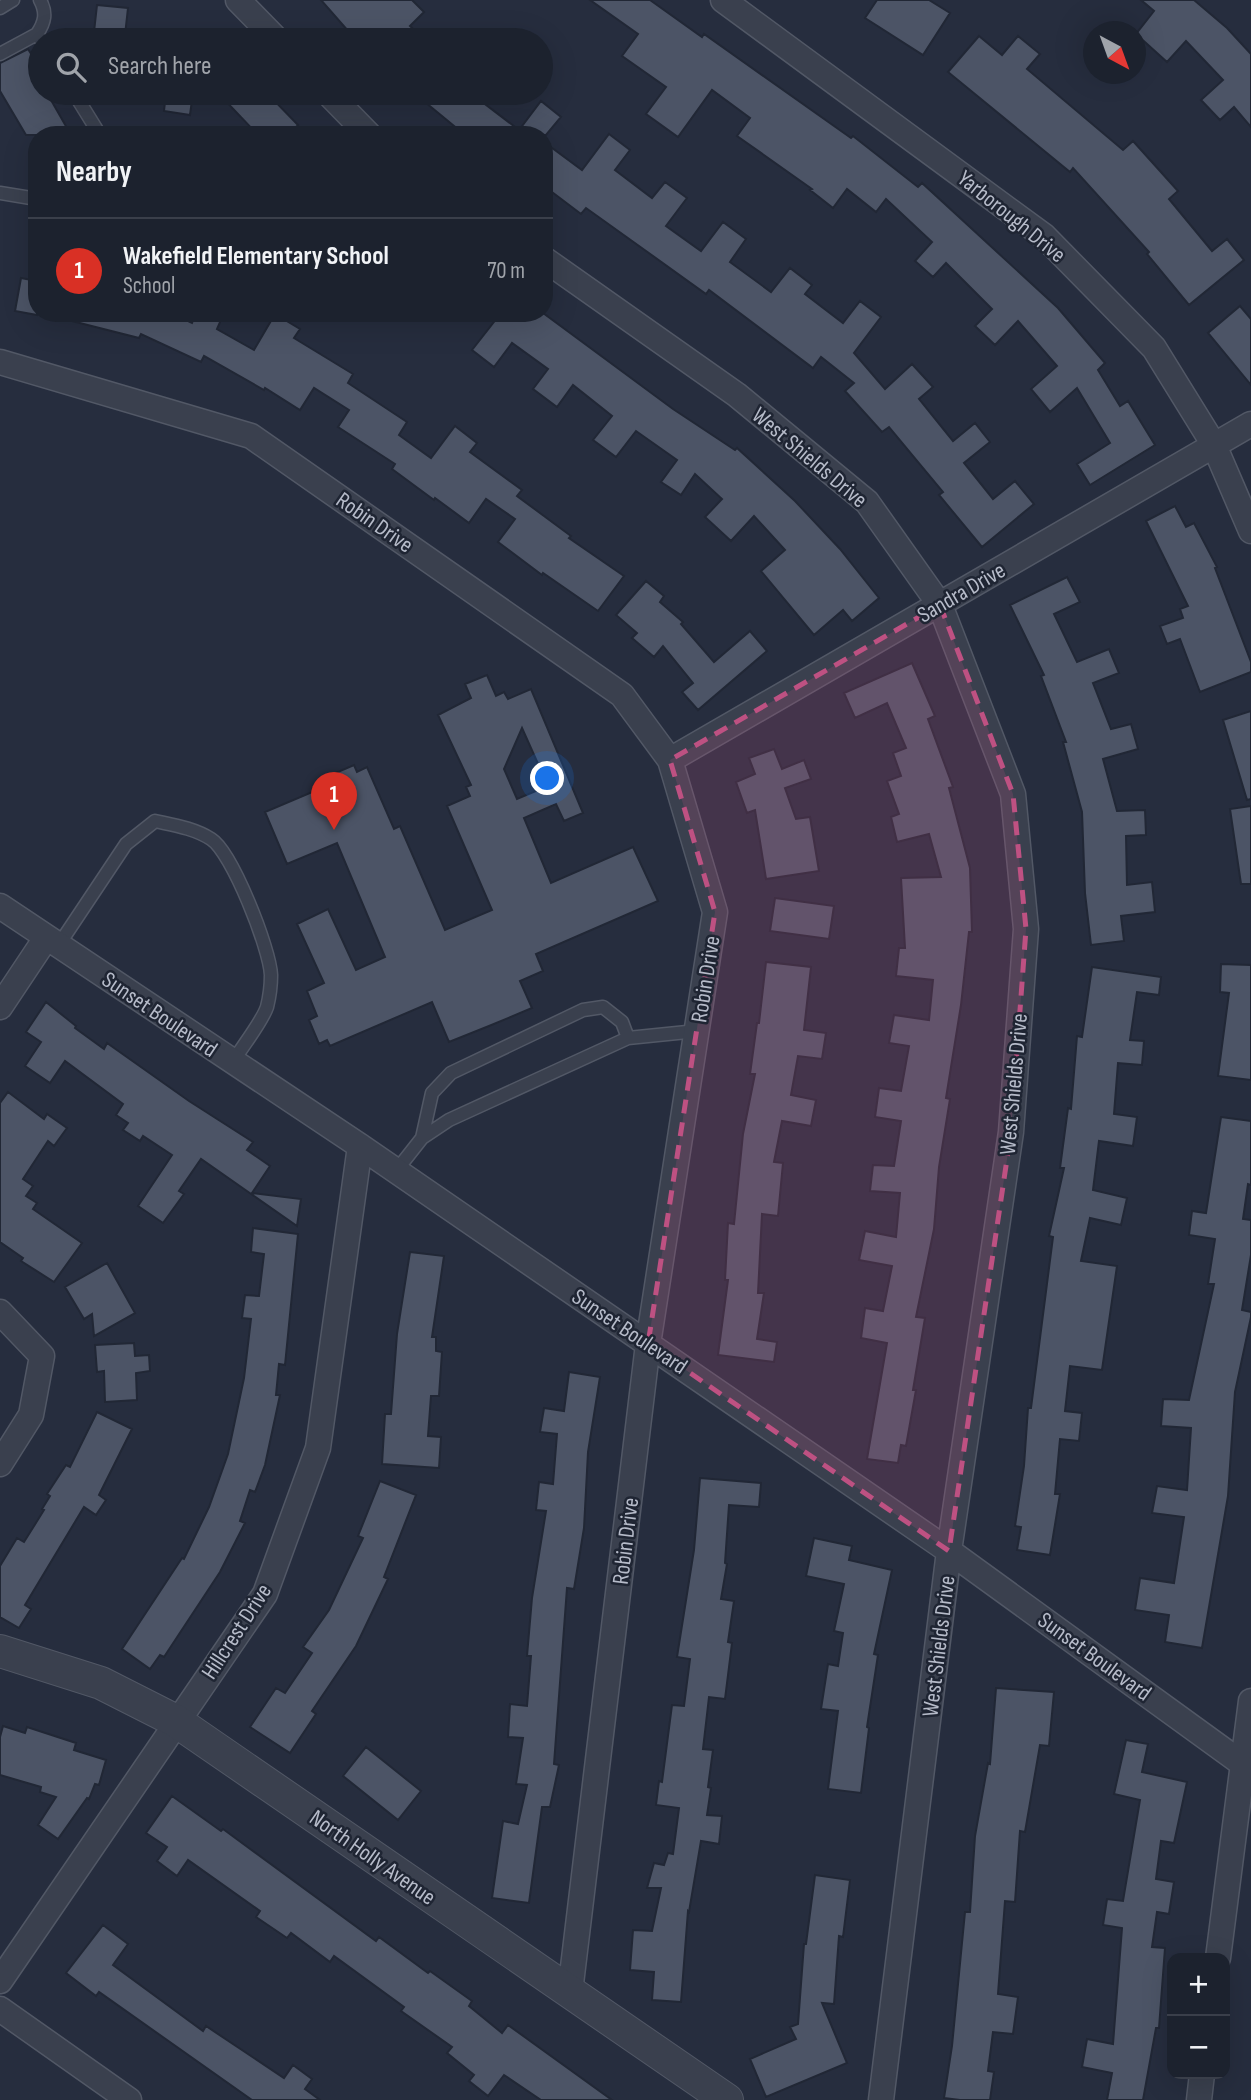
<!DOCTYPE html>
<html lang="en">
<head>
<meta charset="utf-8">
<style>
  :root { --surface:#1c222e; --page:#252a36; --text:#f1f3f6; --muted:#a0a4aa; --line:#3a3f4a; --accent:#d93025 }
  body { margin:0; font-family:"Sofia Sans Condensed",sans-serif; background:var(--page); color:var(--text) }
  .controls { position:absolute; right:21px; bottom:21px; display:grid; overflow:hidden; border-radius:14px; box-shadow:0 7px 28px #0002 }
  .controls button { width:63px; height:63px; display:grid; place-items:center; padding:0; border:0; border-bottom:2px solid var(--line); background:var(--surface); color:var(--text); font:35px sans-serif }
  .compass { position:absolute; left:1083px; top:21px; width:63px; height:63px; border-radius:50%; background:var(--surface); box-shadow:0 7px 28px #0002; rotate:139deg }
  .you { position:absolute; left:548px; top:779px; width:24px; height:24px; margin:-18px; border:5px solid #fff; border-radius:50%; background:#1a73e8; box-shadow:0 0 0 10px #1a73e833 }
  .badge { display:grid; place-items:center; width:46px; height:46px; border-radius:50%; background:var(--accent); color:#fff; font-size:23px; font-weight:700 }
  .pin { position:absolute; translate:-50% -58px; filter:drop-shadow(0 2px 4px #0008) }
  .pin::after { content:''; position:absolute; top:37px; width:24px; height:21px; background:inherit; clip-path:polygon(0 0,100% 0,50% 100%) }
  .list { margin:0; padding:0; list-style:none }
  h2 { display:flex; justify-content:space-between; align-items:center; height:91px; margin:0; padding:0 28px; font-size:30px }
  h2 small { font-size:23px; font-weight:400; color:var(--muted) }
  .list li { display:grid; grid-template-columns:46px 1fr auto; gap:21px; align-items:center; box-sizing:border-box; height:105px; padding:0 28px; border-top:2px solid var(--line) }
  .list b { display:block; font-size:26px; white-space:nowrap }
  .list p { margin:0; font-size:23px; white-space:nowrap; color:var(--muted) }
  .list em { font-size:23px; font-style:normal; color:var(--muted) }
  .icon { flex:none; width:38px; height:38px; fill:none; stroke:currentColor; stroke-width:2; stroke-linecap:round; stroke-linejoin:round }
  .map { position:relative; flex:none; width:1251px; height:2100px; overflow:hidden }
  .search { position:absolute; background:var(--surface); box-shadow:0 7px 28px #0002; left:28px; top:28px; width:525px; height:77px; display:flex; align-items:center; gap:18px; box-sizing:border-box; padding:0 24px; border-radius:38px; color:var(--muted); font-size:26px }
  .panel { position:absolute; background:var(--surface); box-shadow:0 7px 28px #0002; left:28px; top:126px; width:525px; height:196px; border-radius:28px }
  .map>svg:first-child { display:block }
</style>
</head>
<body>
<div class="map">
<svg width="1251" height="2100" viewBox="0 0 1251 2100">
  <rect width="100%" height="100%" fill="#262d3e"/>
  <!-- building -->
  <path fill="#4c5466" stroke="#212735" stroke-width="2" fill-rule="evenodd" d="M 321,0 L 412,0 L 424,12 L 410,26 L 425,40 L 356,40 Z
    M 590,0 L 650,0 L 702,37 L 704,34 L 851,138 L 853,136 L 918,187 L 922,183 L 1058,308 L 1105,363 L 1098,370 L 1120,406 L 1128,401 L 1155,445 L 1090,485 L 1077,464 L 1110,443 L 1077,388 L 1050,412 L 1031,389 L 1057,366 L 1018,321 L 995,345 L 975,326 L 992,309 L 946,263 L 933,277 L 915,261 L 932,242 L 886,199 L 876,212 L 847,189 L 833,208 L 810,190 L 812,189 L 737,136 L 750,118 L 712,90 L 678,137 L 646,114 L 666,87 L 622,56 L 638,34 Z
    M 877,0 L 929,0 L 950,13 L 923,55 L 865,18 Z
    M 1141,0 L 1194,0 L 1227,28 L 1251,54 L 1251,127 L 1234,107 L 1220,120 L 1201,100 L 1223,80 L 1186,41 L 1167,62 L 1136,34 L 1154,11 Z
    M 97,5 L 128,8 L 125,35 L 94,32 Z
    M 979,36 L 1002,55 L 1018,36 L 1040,54 L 1027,69 L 1123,150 L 1133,141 L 1178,191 L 1169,199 L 1212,251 L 1227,239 L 1244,260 L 1189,305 L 1147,254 L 1149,252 L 1073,168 L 1070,172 L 948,72 Z
    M 28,49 L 40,68 L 40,93 L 47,93 L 71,135 L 26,135 L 0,91 L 0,63 Z
    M 166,93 L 193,93 L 190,115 L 164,111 Z
    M 218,93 L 267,93 L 298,125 L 289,135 L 258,135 Z
    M 414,93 L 488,93 L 481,101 L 519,130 L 541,101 L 561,117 L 546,135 L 465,135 Z
    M 609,134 L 630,150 L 615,170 L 652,198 L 665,182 L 687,198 L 666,226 L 701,251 L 723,222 L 746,239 L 730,262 L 771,292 L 790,268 L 812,285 L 805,294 L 843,323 L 860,301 L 881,317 L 854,353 L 885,389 L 912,364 L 933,387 L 919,399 L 953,441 L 975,423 L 990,442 L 964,463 L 993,499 L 1015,481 L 1034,504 L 982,547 L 939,495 L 943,492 L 889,427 L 882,432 L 845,391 L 854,383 L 821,357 L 813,368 L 709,290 L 706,294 L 586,208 L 581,214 L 544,186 L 544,142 L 582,170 Z
    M 21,278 L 37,281 L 37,315 L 15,311 Z
    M 1240,306 L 1251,319 L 1251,385 L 1208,333 Z
    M 65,313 L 171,313 L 192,323 L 196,313 L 224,313 L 217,329 L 254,350 L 275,314 L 300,329 L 294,338 L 353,374 L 348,383 L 407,422 L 399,435 L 431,458 L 455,426 L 477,443 L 470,452 L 522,490 L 517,496 L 571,536 L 569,538 L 624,576 L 598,611 L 543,573 L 542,575 L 498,542 L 515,519 L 486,499 L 469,523 L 435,498 L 434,500 L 392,469 L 395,464 L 338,427 L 349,410 L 314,388 L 300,410 L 265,388 L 264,390 L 204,356 L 201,362 L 141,334 L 139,338 L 64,319 Z
    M 501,313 L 543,313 L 673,409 L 735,450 L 737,448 L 795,501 L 840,549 L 879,598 L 852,621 L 843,610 L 814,635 L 761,571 L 785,550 L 754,516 L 731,541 L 705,517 L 722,499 L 695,474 L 681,495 L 661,482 L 677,460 L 636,431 L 616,457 L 593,440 L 612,416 L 573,385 L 557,407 L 533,389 L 548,369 L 512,343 L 494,367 L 472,350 Z
    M 1175,506 L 1186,527 L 1194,523 L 1217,567 L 1215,568 L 1251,662 L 1251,672 L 1200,692 L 1180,639 L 1167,644 L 1160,626 L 1183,618 L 1180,609 L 1188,606 L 1146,521 Z
    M 1067,577 L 1080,602 L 1054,614 L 1077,662 L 1109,649 L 1119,673 L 1093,683 L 1111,729 L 1131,724 L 1138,749 L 1103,759 L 1117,811 L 1145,810 L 1146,835 L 1126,836 L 1127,885 L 1152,882 L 1155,912 L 1121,916 L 1124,941 L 1091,945 L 1085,893 L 1082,812 L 1063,742 L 1066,742 L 1041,676 L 1044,675 L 1010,605 Z
    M 646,581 L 664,596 L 660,602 L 683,622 L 681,624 L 714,662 L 750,631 L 767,651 L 698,710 L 682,692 L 693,683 L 663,646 L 654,657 L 632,638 L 637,633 L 616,615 Z
    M 912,663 L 935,716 L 928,719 L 953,787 L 949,788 L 970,868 L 972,932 L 969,932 L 961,1005 L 946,1098 L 950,1099 L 939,1167 L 934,1229 L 916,1317 L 925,1318 L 913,1390 L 916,1390 L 906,1446 L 901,1445 L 898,1463 L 867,1459 L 887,1343 L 861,1338 L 865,1308 L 883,1311 L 892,1266 L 859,1260 L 865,1231 L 896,1237 L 900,1193 L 870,1191 L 873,1165 L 894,1166 L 901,1121 L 875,1117 L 879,1088 L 901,1091 L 909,1046 L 889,1043 L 894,1015 L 929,1020 L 933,980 L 896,976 L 899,948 L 905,948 L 901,878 L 941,877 L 929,834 L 897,842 L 891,817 L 899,814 L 887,781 L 901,776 L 893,753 L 906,748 L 887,703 L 855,718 L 844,693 Z
    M 487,675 L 496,696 L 504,692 L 508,699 L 531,689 L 583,813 L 564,821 L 556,804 L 524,818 L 551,883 L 633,847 L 658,901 L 536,954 L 543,971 L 520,981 L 532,1008 L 489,1026 L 449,1042 L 432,1002 L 330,1046 L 327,1040 L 319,1044 L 309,1020 L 317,1016 L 307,991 L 324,983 L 297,924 L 328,909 L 356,970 L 385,957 L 337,843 L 287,864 L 265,812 L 336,782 L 333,774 L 354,765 L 357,772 L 367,767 L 394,829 L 400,826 L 445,930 L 492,910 L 447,806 L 470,796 L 466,787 L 471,785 L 438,715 L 471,698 L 465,684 ZM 522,728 L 548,786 L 517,799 L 504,769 Z
    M 1251,711 L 1251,799 L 1247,800 L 1223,720 Z
    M 774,749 L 782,769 L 804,760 L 811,779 L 785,788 L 796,819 L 810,817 L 819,871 L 766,879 L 755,810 L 747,813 L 736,782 L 755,774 L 749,758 Z
    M 1251,806 L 1251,884 L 1241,884 L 1230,809 Z
    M 775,898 L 834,906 L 829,939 L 770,931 Z
    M 766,962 L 811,967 L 804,1030 L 826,1033 L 822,1059 L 798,1056 L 791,1095 L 816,1100 L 811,1126 L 782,1121 L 774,1162 L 783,1163 L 778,1216 L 762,1214 L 758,1293 L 764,1293 L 757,1339 L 777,1342 L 774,1362 L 718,1355 L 728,1280 L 725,1280 L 728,1223 L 734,1224 L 743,1134 L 755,1074 L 750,1074 L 757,1023 L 759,1023 Z
    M 1221,964 L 1251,965 L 1251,1080 L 1218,1076 L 1229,993 L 1220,992 Z
    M 1092,967 L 1161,977 L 1159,995 L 1137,992 L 1130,1040 L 1144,1041 L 1142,1065 L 1118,1063 L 1114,1114 L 1137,1117 L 1133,1146 L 1099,1141 L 1093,1190 L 1127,1198 L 1121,1225 L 1090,1218 L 1081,1261 L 1117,1266 L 1102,1370 L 1070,1366 L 1065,1411 L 1082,1413 L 1079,1441 L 1060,1439 L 1055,1494 L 1060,1494 L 1050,1555 L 1017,1550 L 1021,1527 L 1015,1526 L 1024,1466 L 1028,1408 L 1031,1408 L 1053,1237 L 1049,1236 L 1064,1168 L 1060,1168 L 1068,1108 L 1071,1109 L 1077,1036 L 1082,1037 Z
    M 46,1002 L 76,1026 L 75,1028 L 104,1049 L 107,1043 L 189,1101 L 253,1142 L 247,1150 L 270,1166 L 252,1193 L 301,1199 L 297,1226 L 201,1159 L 179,1191 L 184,1194 L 163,1223 L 138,1206 L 172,1155 L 143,1136 L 140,1141 L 123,1130 L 128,1123 L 116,1115 L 123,1104 L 65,1061 L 50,1083 L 25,1066 L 41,1042 L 26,1032 Z
    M 8,1092 L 44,1119 L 47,1114 L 67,1128 L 54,1146 L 48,1141 L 23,1179 L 33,1186 L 26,1196 L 37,1203 L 33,1209 L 82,1243 L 54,1282 L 21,1261 L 23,1258 L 0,1242 L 0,1103 Z
    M 1221,1117 L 1251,1121 L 1251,1185 L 1248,1184 L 1243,1219 L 1251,1220 L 1251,1255 L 1242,1310 L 1251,1312 L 1251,1317 L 1235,1392 L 1228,1496 L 1202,1648 L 1165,1642 L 1169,1615 L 1135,1610 L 1140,1578 L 1174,1583 L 1184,1517 L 1152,1513 L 1157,1486 L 1187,1490 L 1191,1428 L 1161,1426 L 1163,1399 L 1189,1400 L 1214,1284 L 1208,1284 L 1215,1239 L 1189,1235 L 1192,1211 L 1206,1213 Z
    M 253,1228 L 298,1234 L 285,1365 L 279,1364 L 276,1395 L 280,1395 L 265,1465 L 255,1492 L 250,1490 L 240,1521 L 245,1523 L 220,1572 L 164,1657 L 160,1655 L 150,1669 L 122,1649 L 182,1558 L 184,1559 L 209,1507 L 228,1454 L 244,1378 L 251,1319 L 242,1318 L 245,1295 L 259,1296 L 264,1254 L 251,1252 Z
    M 410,1252 L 444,1256 L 432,1337 L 436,1337 L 436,1351 L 442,1352 L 439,1396 L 431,1396 L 428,1436 L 441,1437 L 439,1468 L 382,1464 L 385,1414 L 391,1414 L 397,1334 Z
    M 107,1263 L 135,1313 L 94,1336 L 92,1314 L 84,1319 L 65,1287 Z
    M 134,1343 L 135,1356 L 149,1355 L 150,1371 L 136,1373 L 137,1400 L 105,1402 L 104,1371 L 97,1372 L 95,1345 Z
    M 569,1372 L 600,1377 L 588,1452 L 584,1528 L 574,1589 L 567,1588 L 554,1764 L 559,1765 L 550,1807 L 542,1807 L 529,1903 L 492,1898 L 503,1821 L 518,1824 L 527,1785 L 516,1784 L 523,1738 L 508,1737 L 510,1704 L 527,1706 L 531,1656 L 527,1656 L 532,1598 L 546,1511 L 536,1510 L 539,1482 L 553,1484 L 557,1434 L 540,1432 L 544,1408 L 564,1411 Z
    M 97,1412 L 132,1429 L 99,1495 L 106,1500 L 96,1515 L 84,1507 L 25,1605 L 31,1609 L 19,1628 L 0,1617 L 0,1566 L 17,1538 L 24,1542 L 44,1510 L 42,1509 L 50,1496 L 47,1494 L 66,1465 L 70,1467 Z
    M 700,1478 L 761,1483 L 759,1507 L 729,1505 L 725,1563 L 727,1564 L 721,1599 L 734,1601 L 728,1642 L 732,1643 L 725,1699 L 709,1697 L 703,1749 L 713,1750 L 708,1787 L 711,1788 L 707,1815 L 722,1816 L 719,1844 L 701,1841 L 689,1912 L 688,1911 L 681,2002 L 652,2000 L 654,1972 L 630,1970 L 633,1930 L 652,1931 L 661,1888 L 647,1888 L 654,1863 L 664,1865 L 668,1853 L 673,1854 L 679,1808 L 656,1805 L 659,1781 L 662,1782 L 672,1705 L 684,1706 L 690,1659 L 677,1657 L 694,1550 Z
    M 380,1481 L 416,1495 L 384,1577 L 388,1579 L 356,1646 L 312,1711 L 316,1714 L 290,1753 L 250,1727 L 276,1688 L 285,1693 L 312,1653 L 303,1647 L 329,1610 L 363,1538 L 358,1536 Z
    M 814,1538 L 852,1546 L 849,1560 L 892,1570 L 874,1654 L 878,1655 L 867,1727 L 869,1728 L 861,1793 L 828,1789 L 838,1711 L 821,1709 L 828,1664 L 838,1666 L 843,1633 L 834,1631 L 844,1584 L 806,1576 Z
    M 996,1688 L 1054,1692 L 1049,1746 L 1040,1745 L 1025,1832 L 1020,1831 L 1015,1902 L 1005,1901 L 998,1994 L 1018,1997 L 1013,2034 L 993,2032 L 988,2071 L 994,2072 L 990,2100 L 960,2100 L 944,2098 L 952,2046 L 965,1912 L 970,1912 L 975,1836 L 988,1763 L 990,1764 Z
    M 3,1726 L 25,1733 L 27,1727 L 76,1743 L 74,1750 L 106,1760 L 99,1785 L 95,1784 L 89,1799 L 87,1798 L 58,1839 L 38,1825 L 56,1797 L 40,1792 L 41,1787 L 0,1775 L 0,1737 Z
    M 1126,1740 L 1148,1744 L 1142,1772 L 1187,1782 L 1174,1843 L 1161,1841 L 1156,1879 L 1174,1882 L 1169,1914 L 1157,1912 L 1152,1947 L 1165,1948 L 1159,2028 L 1156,2028 L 1143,2100 L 1107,2100 L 1112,2073 L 1082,2067 L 1087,2039 L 1113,2044 L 1122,1928 L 1103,1925 L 1107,1899 L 1123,1901 L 1140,1800 L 1114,1794 Z
    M 366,1747 L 421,1791 L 398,1820 L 343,1776 Z
    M 172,1796 L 221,1831 L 223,1829 L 376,1941 L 379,1937 L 428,1973 L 430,1971 L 472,2001 L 469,2006 L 502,2033 L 508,2025 L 612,2100 L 541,2100 L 504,2075 L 488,2096 L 469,2081 L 474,2075 L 447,2053 L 452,2047 L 401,2011 L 404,2007 L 334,1956 L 330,1962 L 291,1933 L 287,1938 L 256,1917 L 260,1911 L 188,1860 L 177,1876 L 157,1861 L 167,1847 L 146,1833 Z
    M 815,1875 L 850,1880 L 843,1937 L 839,1936 L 834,2004 L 822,2003 L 847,2063 L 766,2097 L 750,2059 L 796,2039 L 790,2027 L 798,2024 L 804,1944 L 806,1944 Z
    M 103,1925 L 128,1944 L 113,1965 L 203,2031 L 206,2026 L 284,2078 L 293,2065 L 312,2079 L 305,2089 L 320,2100 L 252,2100 L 99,1992 L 96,1996 L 66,1973 Z"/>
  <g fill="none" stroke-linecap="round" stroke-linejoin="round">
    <!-- service casing -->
    <g stroke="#525866" stroke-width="15">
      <path id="service" d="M 40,0 C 47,13 45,22 37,34 L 41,40
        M 0,8 L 13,0
        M 0,54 L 37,34
        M 74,93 L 100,135
        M 0,193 L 37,199
        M 58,946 L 126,844 L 155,821 C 173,825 194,828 211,839 C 232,852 270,949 271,975 C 271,984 269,999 267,1007 C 262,1022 241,1048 233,1062
        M 422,1138 L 432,1093 L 451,1073 L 583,1010 L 603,1007 L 622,1022 L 628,1038
        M 396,1171 L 422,1138 L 449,1120 L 628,1038 L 697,1031"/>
    </g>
    <!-- minor casing -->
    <g stroke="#525866" stroke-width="27">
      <path id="minor" d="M 238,0 L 277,40
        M 723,0 L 1044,236 L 1154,348 L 1214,445 L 1251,531
        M 328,93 L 369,135
        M 544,259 L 737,395 L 867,502 L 940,605 L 1013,794 L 1026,929 L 1011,1132 L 949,1551 L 881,2100
        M 0,362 L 251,436 L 622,695 L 670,760 L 715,912 L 648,1344 L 570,1992
        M 670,760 L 1251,424
        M 0,906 L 360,1146 L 949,1551 L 1251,1770
        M 0,1007 L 46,938
        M 0,1312 L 42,1356 L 31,1415 L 0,1464
        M 1218,1958 L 1251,1701
        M 0,1981 L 265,1594 L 318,1448 L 360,1146
        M 0,2009 L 129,2100
        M 1199,2100 L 1202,2074"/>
    </g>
    <!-- tertiary casing -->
    <g stroke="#525866" stroke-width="34">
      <path id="tertiary" d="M 0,1651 L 101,1683 L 176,1721 L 727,2100"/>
    </g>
    <!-- service -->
    <use href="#service" stroke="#3a404e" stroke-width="12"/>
    <!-- minor -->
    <use href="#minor" stroke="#3a404e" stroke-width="24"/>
    <!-- tertiary -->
    <use href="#tertiary" stroke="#3a404e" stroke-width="32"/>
  </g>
  <!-- marked area -->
  <path fill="#be5182" fill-opacity="0.2" stroke="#be5182" stroke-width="5" stroke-dasharray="14 9" stroke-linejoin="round" d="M 940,605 L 1013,794 L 1026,929 L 1011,1132 L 949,1551 L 648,1344 L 715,912 L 670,760 Z"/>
  <g text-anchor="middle" stroke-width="5" stroke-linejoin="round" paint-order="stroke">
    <!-- street labels -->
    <g font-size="23" fill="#b6bbc9" stroke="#1f2533">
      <text transform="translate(1012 216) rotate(39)" y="8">Yarborough Drive</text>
      <text transform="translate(810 457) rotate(40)" y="8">West Shields Drive</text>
      <text transform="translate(375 522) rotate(35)" y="8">Robin Drive</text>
      <text transform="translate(961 592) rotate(-30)" y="8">Sandra Drive</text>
      <text transform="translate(705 979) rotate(-81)" y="8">Robin Drive</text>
      <text transform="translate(160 1014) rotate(34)" y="8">Sunset Boulevard</text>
      <text transform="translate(1013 1084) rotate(-85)" y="8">West Shields Drive</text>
      <text transform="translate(630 1331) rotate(34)" y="8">Sunset Boulevard</text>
      <text transform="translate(625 1541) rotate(-83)" y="8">Robin Drive</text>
      <text transform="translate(236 1631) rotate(-57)" y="8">Hillcrest Drive</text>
      <text transform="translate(938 1646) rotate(-83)" y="8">West Shields Drive</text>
      <text transform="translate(1095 1656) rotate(36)" y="8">Sunset Boulevard</text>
      <text transform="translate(373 1857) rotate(35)" y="8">North Holly Avenue</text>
    </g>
  </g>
</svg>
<div class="controls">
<button>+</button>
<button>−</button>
</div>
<svg class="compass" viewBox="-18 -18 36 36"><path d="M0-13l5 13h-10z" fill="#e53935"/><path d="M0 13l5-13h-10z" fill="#a0a4aa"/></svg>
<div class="you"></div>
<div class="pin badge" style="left:334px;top:830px">1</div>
<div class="search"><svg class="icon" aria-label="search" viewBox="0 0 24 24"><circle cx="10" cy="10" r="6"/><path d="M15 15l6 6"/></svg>Search here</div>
<section class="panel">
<h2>Nearby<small></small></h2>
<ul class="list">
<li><span class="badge">1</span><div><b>Wakefield Elementary School</b><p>School</p></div><em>70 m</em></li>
</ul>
</section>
</div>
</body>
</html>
